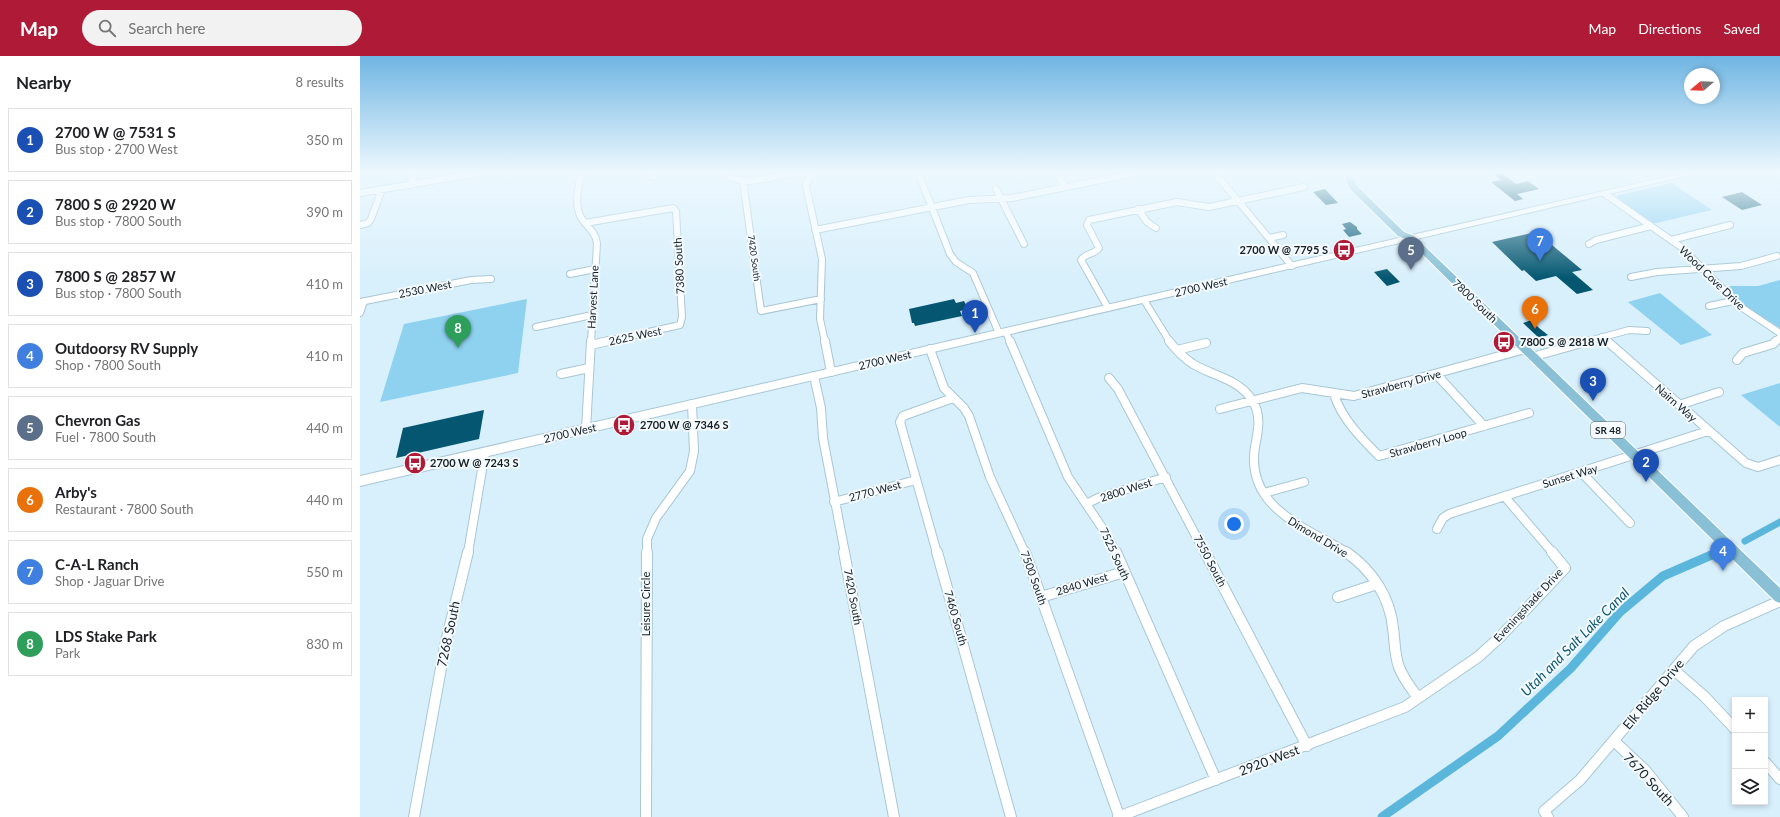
<!DOCTYPE html>
<html lang="en">
<head>
<meta charset="utf-8">
<style>
  :root { --surface:#fff; --page:#f2f2f2; --text:#202124; --muted:#757577; --line:#e0e0e0; --accent:#af1b36 }
  body { margin:0; font-family:Lato,sans-serif; background:var(--page); color:var(--text) }
  .controls { position:absolute; right:12px; bottom:12px; display:grid; overflow:hidden; border-radius:0px; box-shadow:0 2px 6px #0003 }
  .controls button { width:36px; height:36px; display:grid; place-items:center; padding:0; border:0; border-bottom:1px solid var(--line); background:var(--surface); color:var(--text); font:20px sans-serif }
  .compass { position:absolute; left:1324px; top:12px; width:36px; height:36px; border-radius:50%; background:var(--surface); box-shadow:0 2px 6px #0003; rotate:251deg }
  .you { position:absolute; left:874px; top:468px; width:14px; height:14px; margin:-10px; border:3px solid #fff; border-radius:50%; background:#1a73e8; box-shadow:0 0 0 6px #1a73e833 }
  .badge { display:grid; place-items:center; width:26px; height:26px; border-radius:50%; background:var(--accent); color:#fff; font-size:13px; font-weight:700 }
  .pin { position:absolute; translate:-50% -33px; filter:drop-shadow(0 1px 2px #0008) }
  .pin::after { content:''; position:absolute; top:21px; width:14px; height:12px; background:inherit; clip-path:polygon(0 0,100% 0,50% 100%) }
  .list { margin:0; padding:0; list-style:none }
  h2 { display:flex; justify-content:space-between; align-items:center; height:52px; margin:0; padding:0 16px; font-size:17px }
  h2 small { font-size:13px; font-weight:400; color:var(--muted) }
  .list li { display:grid; grid-template-columns:26px 1fr auto; gap:12px; align-items:center; box-sizing:border-box; height:64px; margin:0 8px 8px; padding:0 8px; border:1px solid var(--line); border-radius:0px }
  .list b { display:block; font-size:15px; white-space:nowrap }
  .list p { margin:0; font-size:13px; white-space:nowrap; color:var(--muted) }
  .list em { font-size:13px; font-style:normal; color:var(--muted) }
  .icon { flex:none; width:22px; height:22px; fill:none; stroke:currentColor; stroke-width:2; stroke-linecap:round; stroke-linejoin:round }
  .map { position:relative; flex:none; width:1420px; height:761px; overflow:hidden }
  header { display:flex; align-items:center; gap:24px; box-sizing:border-box; height:56px; padding:0 20px; background:var(--accent); color:#fff }
  header strong { font-size:19px }
  nav { display:flex; gap:22px; margin-inline-start:auto; font-size:14px }
  .search { width:280px; height:36px; background:var(--page); display:flex; align-items:center; gap:10px; box-sizing:border-box; padding:0 14px; border-radius:22px; color:var(--muted); font-size:15px }
  main { display:flex }
  aside { flex:1; background:var(--surface) }
  .map>svg:first-child { display:block }
</style>
</head>
<body>
<header>
<strong>Map</strong>
<div class="search"><svg class="icon" aria-label="search" viewBox="0 0 24 24"><circle cx="10" cy="10" r="6"/><path d="M15 15l6 6"/></svg>Search here</div>
<nav><a>Map</a><a>Directions</a><a>Saved</a></nav>
</header>
<main>
<aside>
<h2>Nearby<small>8 results</small></h2>
<ul class="list">
<li><span class="badge" style="background:#1a4fb4">1</span><div><b>2700 W @ 7531 S</b><p>Bus stop · 2700 West</p></div><em>350 m</em></li>
<li><span class="badge" style="background:#1a4fb4">2</span><div><b>7800 S @ 2920 W</b><p>Bus stop · 7800 South</p></div><em>390 m</em></li>
<li><span class="badge" style="background:#1a4fb4">3</span><div><b>7800 S @ 2857 W</b><p>Bus stop · 7800 South</p></div><em>410 m</em></li>
<li><span class="badge" style="background:#3f7fe0">4</span><div><b>Outdoorsy RV Supply</b><p>Shop · 7800 South</p></div><em>410 m</em></li>
<li><span class="badge" style="background:#5c6f8a">5</span><div><b>Chevron Gas</b><p>Fuel · 7800 South</p></div><em>440 m</em></li>
<li><span class="badge" style="background:#e8710a">6</span><div><b>Arby's</b><p>Restaurant · 7800 South</p></div><em>440 m</em></li>
<li><span class="badge" style="background:#3f7fe0">7</span><div><b>C-A-L Ranch</b><p>Shop · Jaguar Drive</p></div><em>550 m</em></li>
<li><span class="badge" style="background:#2e9e5b">8</span><div><b>LDS Stake Park</b><p>Park</p></div><em>830 m</em></li>
</ul>
</aside>
<div class="map">
<svg width="1420" height="761" viewBox="0 0 1420 761">
  <rect width="100%" height="100%" fill="#d8f0fc"/>
  <!-- green -->
  <path fill="#8ed2f0" d="M 1312,127 L 1352,154 L 1292,168 L 1257,141 L 1259,139 Z
    M 1420,224 L 1420,272 L 1386,251 L 1364,230 L 1398,230 Z
    M 1300,237 L 1352,279 L 1321,289 L 1268,246 Z
    M 167,243 L 158,317 L 20,346 L 44,268 Z
    M 1420,327 L 1420,371 L 1381,339 Z"/>
  <g fill="none" stroke-linecap="round" stroke-linejoin="round">
    <!-- canal-far1 -->
    <path stroke="#5bb6dc" stroke-width="7" d="M 1385,485 L 1420,466"/>
    <!-- canal -->
    <path stroke="#5bb6dc" stroke-width="9" d="M 1022,761 L 1138,680 L 1211,612 L 1260,556 L 1303,520 L 1356,497"/>
  </g>
  <!-- building -->
  <path fill="#045671" d="M 1142,117 L 1156,128 L 1168,125 L 1179,133 L 1157,138 L 1163,143 L 1155,145 L 1131,126 L 1141,124 L 1134,119 Z
    M 965,133 L 978,147 L 966,149 L 953,136 Z
    M 1382,136 L 1402,149 L 1382,154 L 1362,141 Z
    M 990,166 L 997,171 L 997,173 L 1002,178 L 989,181 L 983,174 L 986,173 L 982,168 Z
    M 1172,177 L 1188,190 L 1192,189 L 1222,214 L 1212,216 L 1233,234 L 1217,238 L 1196,220 L 1176,225 L 1164,214 L 1162,215 L 1132,186 Z
    M 1027,213 L 1040,226 L 1027,230 L 1014,216 Z
    M 594,243 L 596,247 L 604,245 L 608,253 L 600,255 L 602,260 L 555,270 L 554,267 L 552,267 L 549,253 Z
    M 1171,264 L 1179,272 L 1188,279 L 1179,282 L 1163,267 Z
    M 124,354 L 119,383 L 36,402 L 43,372 Z"/>
  <g fill="none" stroke-linecap="round" stroke-linejoin="round">
    <!-- street-far2 casing -->
    <g stroke="#a8c6d4" stroke-width="8">
      <path id="street-far2" d="M 221,116 C 219,130 213,150 222,163 C 228,172 235,175 237,187 L 231,286
        M 293,116 L 293,121
        M 363,116 C 380,133 408,121 429,118 C 437,117 446,117 454,117
        M 455,116 L 449,122 L 446,130 L 462,203 L 460,263 L 465,286
        M 558,116 L 590,198 L 596,206 L 613,217 L 639,277
        M 697,116 L 705,131
        M 854,116 L 932,210
        M 383,125 L 401,255 L 461,243
        M 50,129 L 55,116
        M 636,133 L 664,188
        M 0,137 L 125,116
        M 1245,138 L 1321,191 L 1381,251 L 1420,277
        M 778,153 L 787,166 L 796,172
        M 225,167 L 313,152 L 316,155 L 322,261 L 320,269 L 244,286
        M 0,169 L 8,167 L 11,163 L 22,133
        M 455,174 L 609,144 L 652,142 L 780,116
        M 909,182 L 923,179
        M 1311,184 L 1370,169
        M 1229,188 L 1236,184 L 1291,170
        M 210,218 L 235,213
        M 1271,221 L 1297,216 L 1381,210 L 1417,200
        M 784,244 L 810,286
        M 0,246 L 111,224 L 131,223
        M 1349,250 L 1373,245
        M 748,252 L 721,204 C 725,197 734,199 739,192 L 727,169 L 729,164 L 817,146 L 849,151 L 944,131
        M 0,257 L 4,245
        M 176,271 L 232,259
        M 646,276 L 650,286
        M 1242,281 L 1248,286
        M 1225,286 L 1269,274 L 1287,275
        M 1415,286 L 1420,281"/>
    </g>
    <!-- street-far1 casing -->
    <g stroke="#a8c6d4" stroke-width="10">
      <path id="street-far1" d="M 465,285 L 471,316
        M 650,285 L 708,421 L 745,476 L 756,497
        M 809,285 C 816,294 824,302 833,308 C 853,320 879,323 892,344 C 902,359 898,375 895,391 C 885,452 947,472 988,497
        M 1247,285 L 1386,407 L 1398,411 L 1420,404
        M 231,289 L 248,285
        M 570,293 L 584,332 L 604,352 L 609,360 L 630,421 L 665,497
        M 817,294 L 846,287
        M 1172,301 L 1229,285
        M 1377,304 L 1383,297 L 1413,288 L 1416,285
        M 201,318 L 229,312
        M 1076,318 L 1124,370
        M 454,320 L 461,352 L 463,382 L 485,497
        M 749,322 L 758,333 L 845,497
        M 974,338 C 981,362 1002,383 1019,400 L 1169,357
        M 1319,349 L 1359,336
        M 860,353 L 942,332 L 994,340 L 1165,293
        M 226,373 L 231,285
        M 1221,416 L 1270,467
        M 904,437 L 944,426
        M 1145,441 L 1193,497
        M 474,446 L 556,424
        M 726,448 L 738,442 L 806,421
        M 1077,473 L 1083,462 L 1089,458 L 1348,375
        M 108,497 L 125,396
        M 287,497 L 287,483 L 296,462 L 330,415 L 334,395 L 332,348
        M 577,497 L 540,366 L 543,360 L 593,342"/>
    </g>
    <!-- street casing -->
    <g stroke="#a8c6d4" stroke-width="12">
      <path id="street" d="M 484,496 L 534,761
        M 577,496 L 651,761
        M 665,496 L 759,760
        M 756,496 L 856,724
        M 845,496 L 947,690
        M 986,496 C 1012,514 1030,541 1033,572 C 1035,584 1034,598 1039,611 C 1043,622 1051,632 1058,642
        M 681,541 L 764,516
        M 978,541 L 1017,528
        M 1314,614 L 1344,640 L 1375,673
        M 1254,685 L 1285,714 L 1323,761
        M 1405,706 L 1420,723
        M 54,761 L 85,590 L 108,496
        M 286,761 L 287,496
        M 758,761 L 1045,651 L 1118,601 L 1140,581 L 1205,512 L 1192,496
        M 1188,761 L 1184,755 L 1220,724 L 1334,590 L 1364,570 L 1420,545"/>
    </g>
    <!-- secondary casing -->
    <g stroke="#a8c6d4" stroke-width="2">
      <path id="secondary" d="M 1327,116 L 1343,116 L 0,430 L 0,420 Z"/>
    </g>
    <!-- primary casing -->
    <g stroke="#fff" stroke-width="2">
      <path id="primary" d="M 989,119 L 992,120 L 997,130 L 1044,176 L 1054,180 L 1420,532 L 1420,547 L 1415,545 L 1048,184 L 1038,180 L 990,133 L 985,122 Z"/>
    </g>
    <!-- street-far2 -->
    <use href="#street-far2" stroke="#fff" stroke-width="6"/>
    <!-- street-far1 -->
    <use href="#street-far1" stroke="#fff" stroke-width="8"/>
    <!-- street -->
    <use href="#street" stroke="#fff" stroke-width="10"/>
    <!-- secondary -->
    <use href="#secondary" fill="#fff" fill-rule="evenodd"/>
    <!-- primary -->
    <use href="#primary" fill="#89c0d6" fill-rule="evenodd"/>
  </g>
  <!-- sky -->
  <linearGradient id="sky" x2="0" y2="1"><stop stop-color="#6fb5e3"/><stop offset="0.52" stop-color="#edf8fe"/><stop offset="1" stop-color="#edf8fe" stop-opacity="0"/></linearGradient>
  <rect width="1420" height="223" fill="url(#sky)"/>
  <!-- icons -->
  <defs>
    <g id="bus-disc" transform="scale(1.15)"><circle r="9.5" fill="#af1b36" stroke="#f4fafd"/><path d="M-5-6H5V4H4V6H2V4H-2V6H-4V4H-5ZM-3.5-4V0h7V-4ZM-3.5 1.2v1.5H-2V1.2ZM2 1.2v1.5H3.5V1.2Z" fill="#fff"/></g>
  </defs>
  <g fill-rule="evenodd">
    <use href="#bus-disc" x="984" y="194"/>
    <use href="#bus-disc" x="1144" y="286"/>
    <use href="#bus-disc" x="264" y="369"/>
    <use href="#bus-disc" x="55" y="407"/>
  </g>
  <g text-anchor="middle" stroke-width="4" stroke-linejoin="round" paint-order="stroke">
    <!-- far-street labels -->
    <g font-size="9" fill="#152026" stroke="#f4fafd">
      <text transform="translate(394 202) rotate(82)" y="3">7420 South</text>
    </g>
    <!-- shield labels -->
    <rect fill="#f4fafd" stroke="#586166" stroke-width="1" x="1231" y="366" width="34" height="16" rx="3"/>
    <g font-size="10" font-weight="bold" fill="#152026">
      <text x="1248" y="378">SR 48</text>
    </g>
    <!-- poi labels -->
    <g font-size="11" font-weight="bold" fill="#152026" stroke="#f4fafd" text-anchor="start">
      <text x="968" y="198" text-anchor="end">2700 W @ 7795 S</text>
      <text x="1160" y="290">7800 S @ 2818 W</text>
      <text x="280" y="373">2700 W @ 7346 S</text>
      <text x="70" y="411">2700 W @ 7243 S</text>
    </g>
    <!-- street labels -->
    <g font-size="11" fill="#152026" stroke="#f4fafd">
      <text transform="translate(319 210) rotate(-93)" y="4">7380 South</text>
      <text transform="translate(1352 222) rotate(44)" y="4">Wood Cove Drive</text>
      <text transform="translate(841 231) rotate(-13)" y="4">2700 West</text>
      <text transform="translate(65 233) rotate(-11)" y="4">2530 West</text>
      <text transform="translate(233 241) rotate(-87)" y="4">Harvest Lane</text>
      <text transform="translate(1115 245) rotate(44)" y="4">7800 South</text>
      <text transform="translate(275 280) rotate(-12)" y="4">2625 West</text>
      <text transform="translate(525 304) rotate(-13)" y="4">2700 West</text>
      <text transform="translate(1041 328) rotate(-15)" y="4">Strawberry Drive</text>
      <text transform="translate(1316 347) rotate(41)" y="4">Nairn Way</text>
      <text transform="translate(210 377) rotate(-13)" y="4">2700 West</text>
      <text transform="translate(1068 387) rotate(-16)" y="4">Strawberry Loop</text>
      <text transform="translate(1210 420) rotate(-17)" y="4">Sunset Way</text>
      <text transform="translate(766 434) rotate(-18)" y="4">2800 West</text>
      <text transform="translate(515 435) rotate(-15)" y="4">2770 West</text>
      <text transform="translate(958 481) rotate(31)" y="4">Dimond Drive</text>
      <text transform="translate(755 498) rotate(65)" y="4">7525 South</text>
      <text transform="translate(850 505) rotate(62)" y="4">7550 South</text>
      <text transform="translate(674 522) rotate(70)" y="4">7500 South</text>
      <text transform="translate(722 528) rotate(-17)" y="4">2840 West</text>
      <text transform="translate(493 541) rotate(79)" y="4">7420 South</text>
      <text transform="translate(286 548) rotate(-90)" y="4">Leisure Circle</text>
      <text transform="translate(1168 549) rotate(-47)" y="4">Eveningshade Drive</text>
      <text transform="translate(596 562) rotate(74)" y="4">7460 South</text>
    </g>
    <!-- near-street labels -->
    <g font-size="13" fill="#152026" stroke="#f4fafd">
      <text transform="translate(88 578) rotate(-78)" y="5">7268 South</text>
      <text transform="translate(1293 638) rotate(-50)" y="5">Elk Ridge Drive</text>
      <text transform="translate(909 704) rotate(-21)" y="5">2920 West</text>
      <text transform="translate(1289 723) rotate(47)" y="5">7670 South</text>
    </g>
    <!-- near-water labels -->
    <g font-size="14" font-style="italic" fill="#0d5872" stroke="#f4fafd">
      <text transform="translate(1215 586) rotate(-45)" y="5">Utah and Salt Lake Canal</text>
    </g>
  </g>
</svg>
<div class="controls">
<button>+</button>
<button>−</button>
<button><svg class="icon" aria-label="layers" viewBox="0 0 24 24"><path d="M12 4l9 5-9 5-9-5zM3 14l9 5 9-5"/></svg></button>
</div>
<svg class="compass" viewBox="-18 -18 36 36"><path d="M0-13l5 13h-10z" fill="#e53935"/><path d="M0 13l5-13h-10z" fill="#757577"/></svg>
<div class="you"></div>
<div class="pin badge" style="left:615px;top:277px;background:#1a4fb4">1</div>
<div class="pin badge" style="left:1286px;top:426px;background:#1a4fb4">2</div>
<div class="pin badge" style="left:1233px;top:345px;background:#1a4fb4">3</div>
<div class="pin badge" style="left:1363px;top:515px;background:#3f7fe0">4</div>
<div class="pin badge" style="left:1051px;top:214px;background:#5c6f8a">5</div>
<div class="pin badge" style="left:1175px;top:273px;background:#e8710a">6</div>
<div class="pin badge" style="left:1180px;top:205px;background:#3f7fe0">7</div>
<div class="pin badge" style="left:98px;top:292px;background:#2e9e5b">8</div>
</div>
</main>
</body>
</html>
